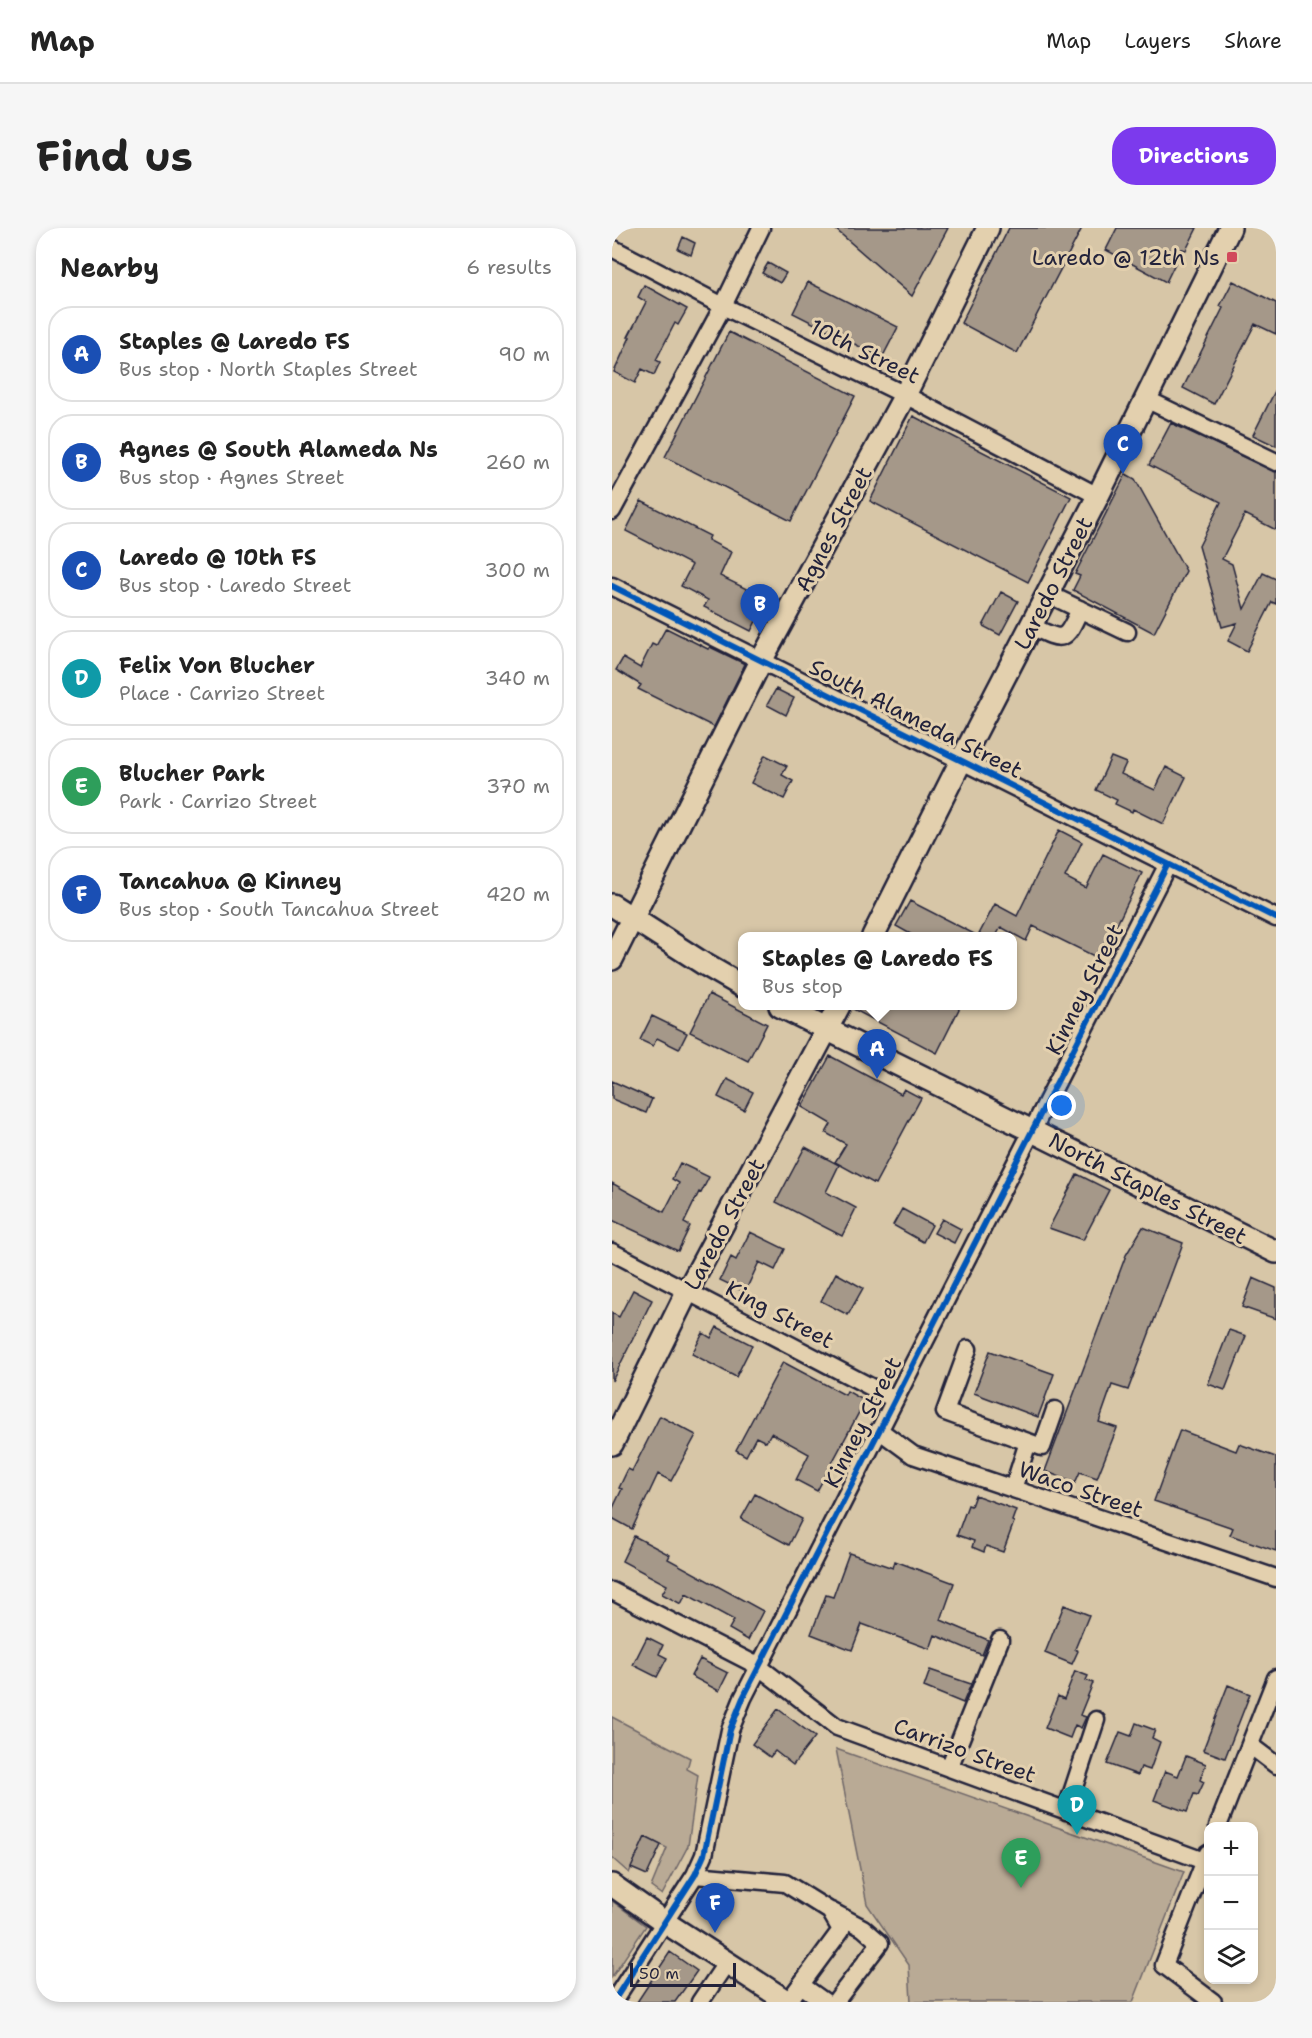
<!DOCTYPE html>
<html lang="en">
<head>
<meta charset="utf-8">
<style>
  :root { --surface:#fff; --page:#f6f6f6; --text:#222; --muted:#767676; --line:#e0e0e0; --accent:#7c3aed }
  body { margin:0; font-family:"Shantell Sans",sans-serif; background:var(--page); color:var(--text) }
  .controls { position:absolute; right:18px; bottom:18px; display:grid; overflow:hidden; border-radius:12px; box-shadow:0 3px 9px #0003 }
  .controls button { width:54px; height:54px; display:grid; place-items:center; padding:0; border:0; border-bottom:2px solid var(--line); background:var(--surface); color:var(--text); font:30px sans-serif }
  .scale { position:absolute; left:18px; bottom:15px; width:106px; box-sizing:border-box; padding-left:6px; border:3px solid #22223b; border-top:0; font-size:16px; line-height:21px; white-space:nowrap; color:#22223b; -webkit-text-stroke:4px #e3d0ae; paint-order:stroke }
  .you { position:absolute; left:450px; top:878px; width:21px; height:21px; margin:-15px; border:4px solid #fff; border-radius:50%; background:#1a73e8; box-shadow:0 0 0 9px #1a73e833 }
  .badge { display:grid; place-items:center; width:39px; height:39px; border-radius:50%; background:var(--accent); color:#fff; font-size:20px; font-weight:700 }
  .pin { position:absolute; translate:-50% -50px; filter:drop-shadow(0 2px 3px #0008) }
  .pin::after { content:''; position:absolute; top:32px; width:21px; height:18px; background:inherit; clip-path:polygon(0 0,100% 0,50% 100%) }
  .popup { position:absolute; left:126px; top:704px; width:279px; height:78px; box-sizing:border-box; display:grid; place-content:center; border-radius:12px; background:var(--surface); filter:drop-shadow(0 2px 4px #0005); font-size:20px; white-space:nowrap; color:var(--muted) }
  .popup b { font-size:22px; color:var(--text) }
  .popup::after { content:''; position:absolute; left:50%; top:100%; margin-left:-12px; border:12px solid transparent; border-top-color:var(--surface) }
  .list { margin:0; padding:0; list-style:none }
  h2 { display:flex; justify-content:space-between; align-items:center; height:78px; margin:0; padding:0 24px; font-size:26px }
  h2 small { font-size:20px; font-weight:400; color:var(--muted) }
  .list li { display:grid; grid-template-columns:39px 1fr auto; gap:18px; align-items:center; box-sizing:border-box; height:96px; margin:0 12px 12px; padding:0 12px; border:2px solid var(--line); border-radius:24px }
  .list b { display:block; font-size:22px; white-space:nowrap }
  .list p { margin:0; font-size:20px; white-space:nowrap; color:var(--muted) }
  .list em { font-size:20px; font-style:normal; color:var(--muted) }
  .icon { flex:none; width:33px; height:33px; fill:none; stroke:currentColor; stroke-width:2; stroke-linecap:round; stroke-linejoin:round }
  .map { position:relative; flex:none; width:664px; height:1774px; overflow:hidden; border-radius:24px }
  header { display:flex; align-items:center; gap:36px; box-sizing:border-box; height:84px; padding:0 30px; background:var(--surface); border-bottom:2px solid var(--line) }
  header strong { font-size:28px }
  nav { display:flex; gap:33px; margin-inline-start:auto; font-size:21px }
  .intro { display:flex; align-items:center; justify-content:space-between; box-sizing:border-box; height:144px; padding:0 36px }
  h1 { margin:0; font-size:42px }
  .button { padding:15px 27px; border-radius:24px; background:var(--accent); color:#fff; font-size:21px; font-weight:700 }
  main { display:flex; gap:36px; padding:0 36px }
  aside { flex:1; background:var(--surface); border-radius:24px; box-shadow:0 3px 9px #0003 }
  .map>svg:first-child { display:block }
</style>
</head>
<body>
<header>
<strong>Map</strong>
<nav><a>Map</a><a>Layers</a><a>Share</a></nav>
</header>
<div class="intro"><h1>Find us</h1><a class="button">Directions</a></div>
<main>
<aside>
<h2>Nearby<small>6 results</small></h2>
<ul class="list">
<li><span class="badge" style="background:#1a4fb4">A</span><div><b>Staples @ Laredo FS</b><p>Bus stop · North Staples Street</p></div><em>90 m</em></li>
<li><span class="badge" style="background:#1a4fb4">B</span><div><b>Agnes @ South Alameda Ns</b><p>Bus stop · Agnes Street</p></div><em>260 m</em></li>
<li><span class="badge" style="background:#1a4fb4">C</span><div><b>Laredo @ 10th FS</b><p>Bus stop · Laredo Street</p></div><em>300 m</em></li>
<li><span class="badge" style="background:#0f9aa8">D</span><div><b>Felix Von Blucher</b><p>Place · Carrizo Street</p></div><em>340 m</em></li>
<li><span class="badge" style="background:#2e9e5b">E</span><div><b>Blucher Park</b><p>Park · Carrizo Street</p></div><em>370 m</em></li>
<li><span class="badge" style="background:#1a4fb4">F</span><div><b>Tancahua @ Kinney</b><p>Bus stop · South Tancahua Street</p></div><em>420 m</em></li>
</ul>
</aside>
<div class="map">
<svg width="664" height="1774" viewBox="0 0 664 1774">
  <rect width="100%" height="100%" fill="#d7c6a7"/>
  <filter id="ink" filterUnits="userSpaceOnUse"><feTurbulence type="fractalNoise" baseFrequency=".0167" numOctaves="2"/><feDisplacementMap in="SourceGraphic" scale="12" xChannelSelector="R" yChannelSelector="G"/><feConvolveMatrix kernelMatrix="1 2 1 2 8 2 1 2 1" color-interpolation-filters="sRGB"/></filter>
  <g filter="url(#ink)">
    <!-- green -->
    <path fill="#b9aa95" stroke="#6e6668" stroke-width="1.5" d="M 0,1489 L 78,1530 L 75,1541 L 86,1547 L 76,1618 L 50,1667 L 39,1659 L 55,1620 L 33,1609 L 17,1645 L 0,1630 Z
      M 224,1521 L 572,1644 L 521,1774 L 299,1774 L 297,1737 L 255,1676 Z
      M 0,1673 L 34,1698 L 0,1749 Z"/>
    <!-- building -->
    <path fill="#a59889" stroke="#22223b" stroke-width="1.5" d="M 222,0 L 336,0 L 300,68 Z
      M 397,0 L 470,0 L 405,125 L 349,95 Z
      M 505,0 L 585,0 L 574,22 L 570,21 L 554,54 L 494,22 Z
      M 71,9 L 83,15 L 79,27 L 66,21 Z
      M 156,35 L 174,45 L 168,55 L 150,45 Z
      M 621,53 L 664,75 L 664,106 L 643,96 L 602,176 L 571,160 L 611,80 L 608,78 Z
      M 196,54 L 286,99 L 270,130 L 181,85 Z
      M 32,57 L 75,81 L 66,97 L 63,95 L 44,132 L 48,134 L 42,147 L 30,141 L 23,155 L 2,144 L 18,109 L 16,109 L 34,74 L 26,69 Z
      M 117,104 L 243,168 L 179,293 L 53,229 Z
      M 664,161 L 664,218 L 641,207 Z
      M 301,188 L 459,269 L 416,354 L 258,273 Z
      M 559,195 L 664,244 L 664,302 L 633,286 L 610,331 L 620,336 L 632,381 L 651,345 L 664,351 L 664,376 L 660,374 L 635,423 L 616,413 L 625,395 L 610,399 L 587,318 L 609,274 L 537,237 Z
      M 514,246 L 523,251 L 574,343 L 542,405 L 461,362 L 468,348 L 463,346 Z
      M 29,273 L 98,308 L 96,312 L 119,324 L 108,348 L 155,371 L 139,403 L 92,379 L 96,372 L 69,358 L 80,337 L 14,303 Z
      M 389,364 L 406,373 L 388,407 L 371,398 Z
      M 54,400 L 96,421 L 98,419 L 133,436 L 102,499 L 26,461 L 29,457 L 4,442 L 11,430 L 28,440 L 40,416 L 44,418 Z
      M 164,461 L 182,470 L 174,487 L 155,477 Z
      M 153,527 L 175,538 L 170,547 L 181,553 L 172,571 L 139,555 Z
      M 499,529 L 514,535 L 509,546 L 543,562 L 554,539 L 574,549 L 551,596 L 521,581 L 520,584 L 503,576 L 505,572 L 484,562 Z
      M 447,602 L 470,614 L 453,649 L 474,660 L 491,626 L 530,645 L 488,731 L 421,698 L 414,713 L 389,699 L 384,708 L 302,708 L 284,698 L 298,673 L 366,708 L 383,676 L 405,688 Z
      M 97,766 L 155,796 L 136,833 L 78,804 Z
      M 240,777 L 349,777 L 325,825 L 239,780 Z
      M 40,788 L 75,805 L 67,821 L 45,810 L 41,818 L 28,812 Z
      M 218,828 L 289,866 L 292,861 L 309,870 L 263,956 L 223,934 L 234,916 L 214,905 L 219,896 L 190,879 Z
      M 115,851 L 141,864 L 132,882 L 106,869 Z
      M 0,853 L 40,871 L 34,885 L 0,871 Z
      M 193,919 L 227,937 L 214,964 L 244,980 L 230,1008 L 164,974 Z
      M 68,935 L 97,949 L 89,965 L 87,964 L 72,995 L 78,998 L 66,1023 L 0,992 L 0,955 L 52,984 L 67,955 L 60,951 Z
      M 465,946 L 497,962 L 471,1012 L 437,1000 Z
      M 290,981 L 320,997 L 311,1014 L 281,997 Z
      M 330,991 L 349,1001 L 342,1015 L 322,1005 Z
      M 531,999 L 571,1015 L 516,1162 L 500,1157 L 487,1194 L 505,1200 L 485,1250 L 468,1244 L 463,1255 L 433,1243 L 514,1027 Z
      M 138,1004 L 173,1021 L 163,1042 L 147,1034 L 133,1064 L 108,1052 L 119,1029 L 124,1032 Z
      M 224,1045 L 251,1060 L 236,1087 L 209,1073 Z
      M 641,1050 L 664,1060 L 664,1091 L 630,1079 Z
      M 21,1062 L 40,1072 L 0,1153 L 0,1085 L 7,1089 Z
      M 105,1099 L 140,1117 L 124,1149 L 80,1126 L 91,1105 L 99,1110 Z
      M 617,1102 L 634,1108 L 613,1162 L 596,1156 Z
      M 378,1123 L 442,1146 L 426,1189 L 362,1165 Z
      M 171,1134 L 233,1167 L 235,1163 L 253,1173 L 205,1263 L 184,1252 L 197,1226 L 159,1205 L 154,1214 L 144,1209 L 134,1228 L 124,1222 Z
      M 48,1188 L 84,1207 L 59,1253 L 46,1246 L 20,1301 L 0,1290 L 0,1282 L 10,1261 L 7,1260 L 16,1241 L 20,1243 Z
      M 568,1202 L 624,1223 L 627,1216 L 664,1229 L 664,1323 L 618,1307 L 621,1300 L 542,1273 Z
      M 143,1266 L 190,1291 L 177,1317 L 129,1291 Z
      M 363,1267 L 404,1282 L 400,1293 L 402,1294 L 391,1324 L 374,1318 L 372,1324 L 360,1319 L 362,1313 L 345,1307 L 356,1277 L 359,1278 Z
      M 22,1308 L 58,1327 L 56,1331 L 151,1383 L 136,1412 L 117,1401 L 122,1392 L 74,1366 L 69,1376 L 50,1366 L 55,1357 L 10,1333 Z
      M 237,1325 L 281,1340 L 283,1333 L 342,1355 L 329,1392 L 376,1412 L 370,1427 L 323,1407 L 318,1421 L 250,1396 L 240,1422 L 199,1406 L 214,1367 L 221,1369 Z
      M 452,1377 L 477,1387 L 463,1421 L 466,1423 L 460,1436 L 433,1425 Z
      M 35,1409 L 51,1417 L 47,1426 L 55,1430 L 45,1449 L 21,1437 Z
      M 88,1431 L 116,1445 L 107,1463 L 79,1448 Z
      M 318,1442 L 359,1456 L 351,1475 L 312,1459 Z
      M 463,1443 L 476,1448 L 474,1452 L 481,1455 L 468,1487 L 474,1489 L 469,1500 L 463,1497 L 458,1510 L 433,1500 L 446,1468 L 452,1471 Z
      M 616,1457 L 638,1466 L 613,1530 L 591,1522 Z
      M 166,1481 L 203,1509 L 181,1537 L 163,1523 L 158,1529 L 140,1516 Z
      M 524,1495 L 543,1502 L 540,1510 L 548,1514 L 538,1542 L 529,1539 L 526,1547 L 495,1536 L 508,1504 L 519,1508 Z
      M 574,1528 L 594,1536 L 588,1552 L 592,1554 L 586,1567 L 582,1566 L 575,1584 L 542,1572 L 553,1543 L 566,1548 Z
      M 33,1609 L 49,1617 L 35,1647 L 19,1640 Z
      M 58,1724 L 85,1743 L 63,1774 L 25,1774 Z"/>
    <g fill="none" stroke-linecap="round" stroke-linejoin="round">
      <!-- minor casing -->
      <g stroke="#22223b" stroke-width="21">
        <path id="minor" d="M 0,20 L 111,78 L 293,167 L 486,268
          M 534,171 L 664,234
          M 0,283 L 111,78 L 149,0
          M 0,358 L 664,690
          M 436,366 L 515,404
          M 419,398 C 452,414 453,415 468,381
          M 0,1024 L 282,1171
          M 356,1121 L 333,1184 L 416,1214 L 401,1261
          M 267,1202 L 301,1227 L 664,1350
          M 416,1214 L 430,1219 L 443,1182
          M 0,1363 L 146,1438 L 225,1499 L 592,1633
          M 639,1518 L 664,1537
          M 337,1540 L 388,1412
          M 454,1583 L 484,1492
          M 606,1598 L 664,1450
          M 596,1625 L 552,1737 L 601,1774
          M 83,1647 L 173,1655 L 218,1683 L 229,1702 L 176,1774
          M 219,1683 L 251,1700 L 268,1715 L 223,1774
          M 189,1757 L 213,1774
          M 1,1774 L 83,1647 L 92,1627 L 118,1502 L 131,1470 L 556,636
          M 88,1774 L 115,1734"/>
      </g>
      <!-- major casing -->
      <g stroke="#22223b" stroke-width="26">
        <path id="major" d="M 0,677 L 92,736 L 130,758
          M 261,708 L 349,533 L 486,268 L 618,0
          M 0,731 L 149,433 L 293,167 L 376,0
          M 168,778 L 664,1024
          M 0,1216 L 76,1062 L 227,778
          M 0,1657 L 54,1695 L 176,1774"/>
      </g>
      <!-- minor -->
      <use href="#minor" stroke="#e3d0ae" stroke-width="16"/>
      <!-- major -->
      <use href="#major" stroke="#e3d0ae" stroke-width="21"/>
      <!-- cycleway casing -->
      <g stroke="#e3d0ae" stroke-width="10">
        <path id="cycleway" d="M 0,358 L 664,690
          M 1,1774 L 83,1647 L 92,1627 L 118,1502 L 131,1470 L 556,636"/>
      </g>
      <!-- cycleway -->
      <use href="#cycleway" stroke="#0057b8" stroke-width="6"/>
    </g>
  </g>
  <!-- markers -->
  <rect fill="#d1495b" stroke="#e3d0ae" stroke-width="2" x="614" y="23" width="12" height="12" rx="3"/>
  <g text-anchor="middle" stroke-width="6" stroke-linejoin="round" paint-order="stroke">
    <!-- poi labels -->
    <g font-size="22" fill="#22223b" stroke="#e3d0ae" text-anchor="end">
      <text x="608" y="37">Laredo @ 12th Ns</text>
    </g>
    <!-- street labels -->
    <g font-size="22" fill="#22223b" stroke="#e3d0ae">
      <text transform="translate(253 123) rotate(26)" y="8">10th Street</text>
      <text transform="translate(221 301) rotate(-62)" y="8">Agnes Street</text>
      <text transform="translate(441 355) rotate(-63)" y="8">Laredo Street</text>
      <text transform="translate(304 490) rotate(27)" y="8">South Alameda Street</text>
      <text transform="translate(472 761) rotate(-63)" y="8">Kinney Street</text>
      <text transform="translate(536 960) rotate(27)" y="8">North Staples Street</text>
      <text transform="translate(112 996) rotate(-62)" y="8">Laredo Street</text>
      <text transform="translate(168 1086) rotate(28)" y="8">King Street</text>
      <text transform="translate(250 1194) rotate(-63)" y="8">Kinney Street</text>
      <text transform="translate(469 1261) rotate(19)" y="8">Waco Street</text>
      <text transform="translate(353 1522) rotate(20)" y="8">Carrizo Street</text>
    </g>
  </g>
</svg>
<div class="controls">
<button>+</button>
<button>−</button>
<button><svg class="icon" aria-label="layers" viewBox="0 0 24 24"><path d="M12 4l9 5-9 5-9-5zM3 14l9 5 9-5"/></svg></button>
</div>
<div class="scale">50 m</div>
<div class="you"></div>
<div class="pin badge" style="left:265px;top:851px;background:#1a4fb4">A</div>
<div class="popup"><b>Staples @ Laredo FS</b>Bus stop</div>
<div class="pin badge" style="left:148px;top:406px;background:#1a4fb4">B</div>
<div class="pin badge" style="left:511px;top:246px;background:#1a4fb4">C</div>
<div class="pin badge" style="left:465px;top:1607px;background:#0f9aa8">D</div>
<div class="pin badge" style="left:409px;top:1660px;background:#2e9e5b">E</div>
<div class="pin badge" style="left:103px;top:1705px;background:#1a4fb4">F</div>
</div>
</main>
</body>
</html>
